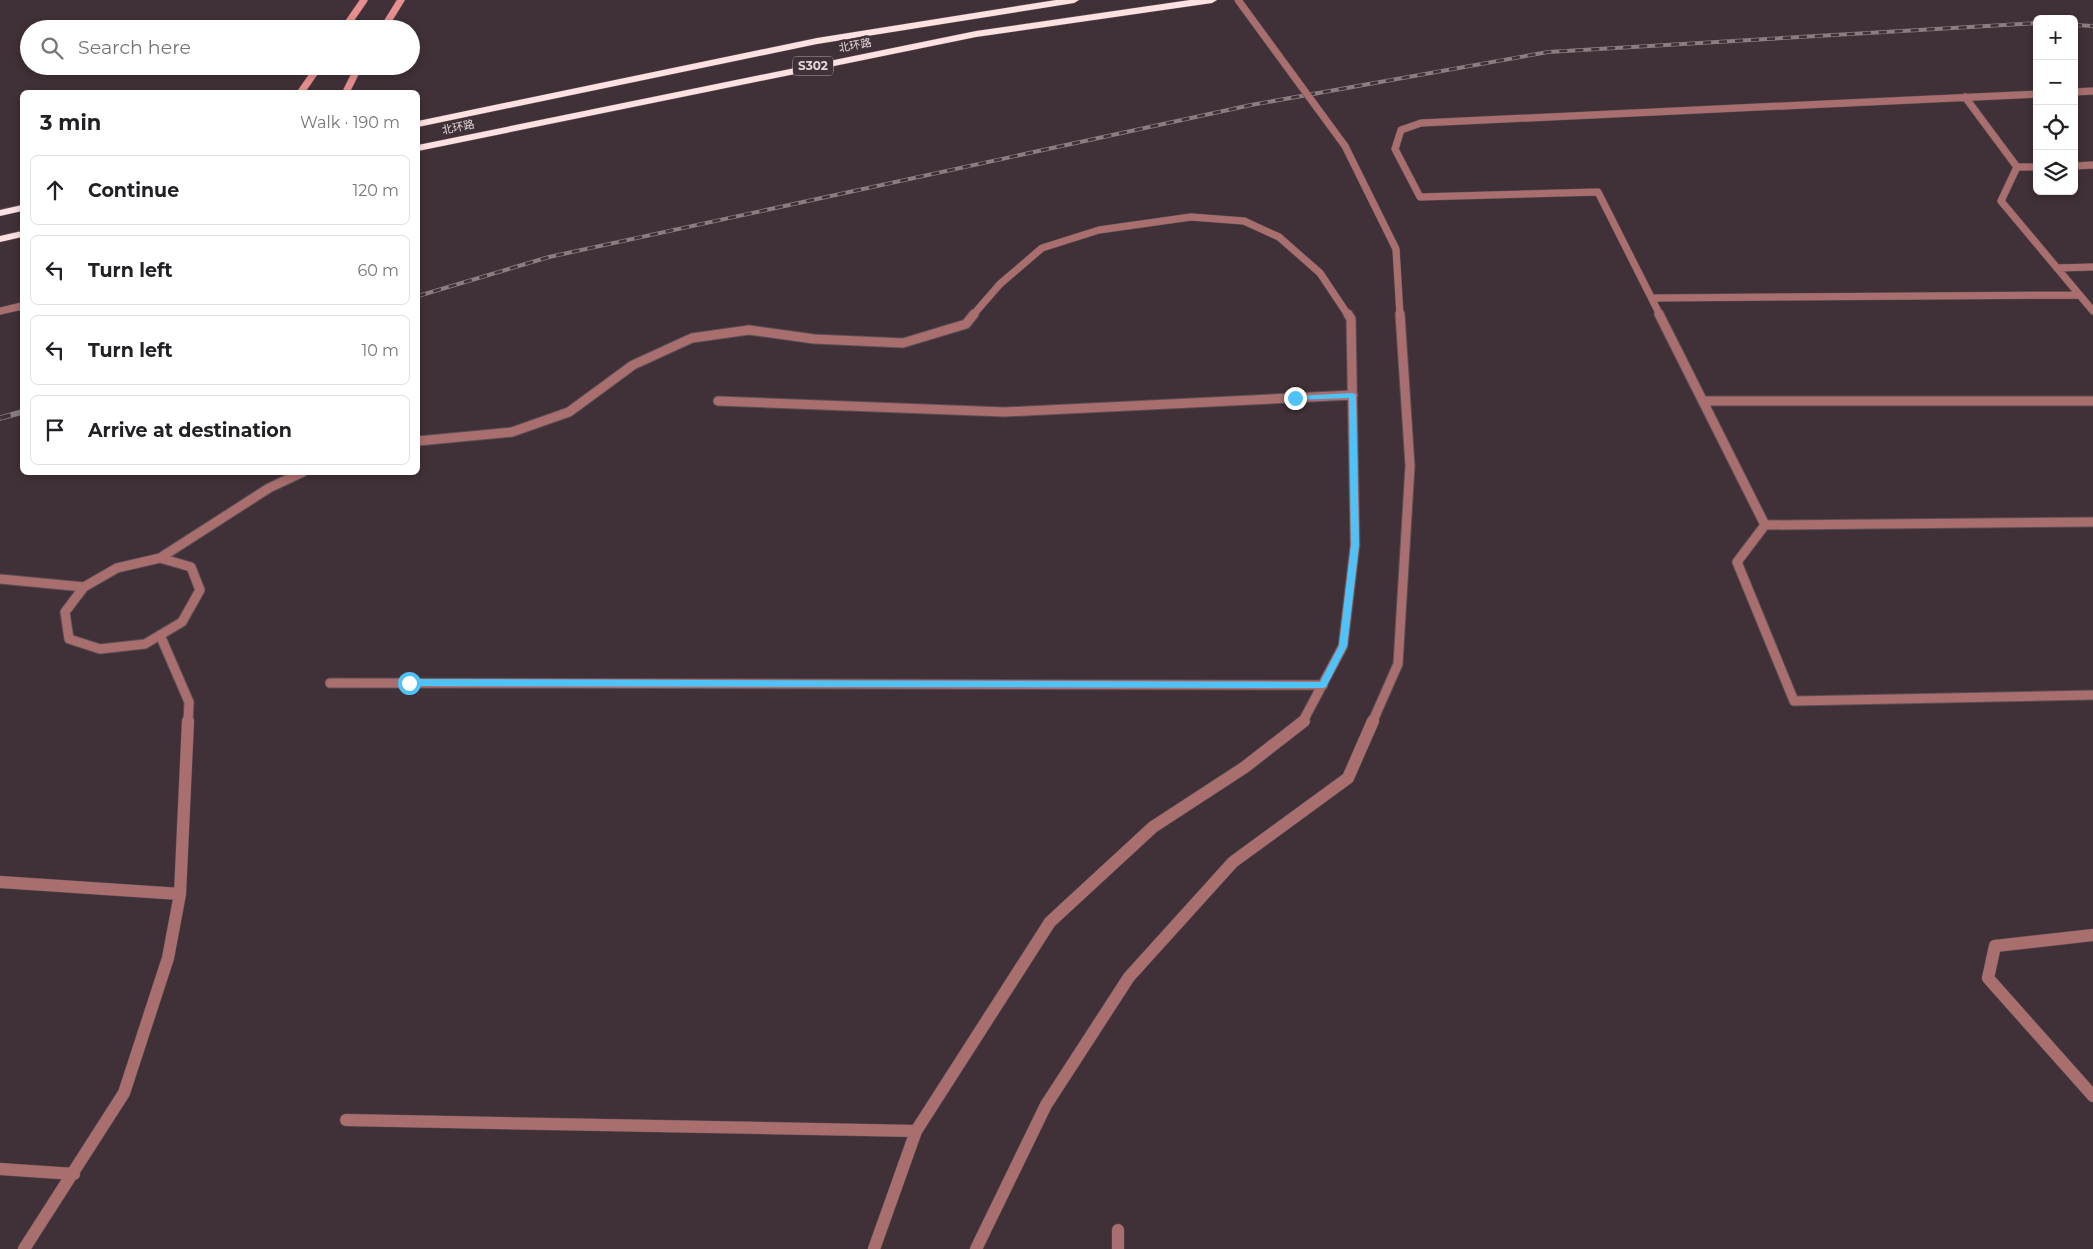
<!DOCTYPE html>
<html lang="en">
<head>
<meta charset="utf-8">
<style>
  :root { --surface:#fff; --page:#f6f6f6; --text:#202124; --muted:#757577; --line:#e0e0e0 }
  body { margin:0; font-family:Montserrat,"Noto Sans SC",sans-serif; background:var(--page); color:var(--text) }
  .controls { position:absolute; right:15px; top:15px; display:grid; overflow:hidden; border-radius:8px; box-shadow:0 2px 8px #0003 }
  .controls button { width:45px; height:45px; display:grid; place-items:center; padding:0; border:0; border-bottom:1px solid var(--line); background:var(--surface); color:var(--text); font:25px sans-serif }
  .stop { position:absolute; width:15px; height:15px; margin:-11px; border:4px solid #4fc3f7; border-radius:50%; background:#fff }
  .stop.end { background:#4fc3f7; border-color:#fff; box-shadow:0 1px 5px #0008 }
  .list { margin:0; padding:0; list-style:none }
  h2 { display:flex; justify-content:space-between; align-items:center; height:65px; margin:0; padding:0 20px; font-size:21px }
  h2 small { font-size:16px; font-weight:400; color:var(--muted) }
  .list li { display:grid; grid-template-columns:32px 1fr auto; gap:15px; align-items:center; box-sizing:border-box; height:70px; margin:0 10px 10px; padding:0 10px; border:1px solid var(--line); border-radius:8px }
  .list b { display:block; font-size:19px; white-space:nowrap }
  .list em { font-size:16px; font-style:normal; color:var(--muted) }
  .icon { flex:none; width:28px; height:28px; fill:none; stroke:currentColor; stroke-width:2; stroke-linecap:round; stroke-linejoin:round }
  .map { position:relative; flex:none; width:2093px; height:1249px; overflow:hidden }
  .search { position:absolute; background:var(--surface); box-shadow:0 2px 8px #0003; left:20px; top:20px; width:400px; height:55px; display:flex; align-items:center; gap:12px; box-sizing:border-box; padding:0 18px; border-radius:28px; color:var(--muted); font-size:19px }
  .panel { position:absolute; background:var(--surface); box-shadow:0 2px 8px #0003; left:20px; top:90px; width:400px; height:385px; border-radius:8px }
  .map>svg:first-child { display:block }
</style>
</head>
<body>
<div class="map">
<svg width="2093" height="1249" viewBox="0 0 2093 1249">
  <rect width="100%" height="100%" fill="#403037"/>
  <g fill="none" stroke-linecap="round" stroke-linejoin="round">
    <!-- lane-far2 casing -->
    <g stroke="#5d4e55" stroke-width="8">
      <path id="lane-far2" d="M 1345,146 L 1396,249 L 1400,315"/>
    </g>
    <!-- lane-far1 casing -->
    <g stroke="#5d4e55" stroke-width="11">
      <path id="lane-far1" d="M 1372,723 L 1398,664 L 1410,466 L 1400,314"/>
    </g>
    <!-- lane casing -->
    <g stroke="#5d4e55" stroke-width="13">
      <path id="lane" d="M 976,1249 L 1046,1105 L 1129,977 L 1233,862 L 1348,778 L 1373,721"/>
    </g>
    <!-- street-far2 casing -->
    <g stroke="#5d4e55" stroke-width="8">
      <path id="street-far2" d="M 2074,92 L 2093,91
        M 1965,97 L 2017,167 L 2001,201 L 2093,311
        M 2074,166 L 2093,165
        M 2017,167 L 2037,167
        M 2057,268 L 2093,267
        M 1652,298 L 2079,295
        M 0,311 L 22,306
        M 973,315 L 1000,284 L 1042,248 L 1099,230 L 1191,217 L 1244,221 L 1279,237 L 1320,273 L 1348,315
        M 1660,315 L 1598,192 L 1420,197 L 1395,149 L 1401,130 L 1421,123 L 2037,94"/>
    </g>
    <!-- street-far1 casing -->
    <g stroke="#5d4e55" stroke-width="11">
      <path id="street-far1" d="M 1659,314 L 1765,525 L 2093,522
        M 718,401 L 1005,412 L 1353,395
        M 1703,401 L 2093,401
        M 418,441 L 512,432 L 569,412 L 633,365 L 692,338 L 749,330 L 814,339 L 903,343 L 966,324 L 974,314
        M 1765,525 L 1737,562 L 1794,701 L 2093,695
        M 160,558 L 191,567 L 200,590 L 182,622 L 145,644 L 100,649 L 69,639 L 65,612 L 84,587 L 117,568 Z
        M 160,558 L 269,488 L 303,472
        M 0,579 L 84,587
        M 160,635 L 189,702 L 188,723
        M 330,683 L 1323,685
        M 1302,723 L 1343,646 L 1355,545 L 1351,319 L 1348,314"/>
    </g>
    <!-- street casing -->
    <g stroke="#5d4e55" stroke-width="13">
      <path id="street" d="M 0,882 L 180,894
        M 2093,935 L 1995,946 L 1988,978 L 2093,1096
        M 346,1120 L 916,1131
        M 0,1169 L 74,1174
        M 1118,1230 L 1118,1249
        M 24,1249 L 124,1093 L 168,958 L 180,894 L 188,721
        M 874,1249 L 916,1131 L 1050,922 L 1153,827 L 1245,767 L 1304,721"/>
    </g>
    <!-- secondary casing -->
    <g stroke="#5d4e55" stroke-width="8">
      <path id="secondary" d="M 344,29 L 364,0
        M 383,29 L 401,0
        M 301,92 L 319,66
        M 346,92 L 359,66"/>
    </g>
    <!-- highway casing -->
    <g stroke="#5d4e55" stroke-width="1">
      <path id="highway" d="M 1056,0 L 1079,0 L 1074,3 L 817,44 L 418,127 L 418,121 L 817,38 Z
        M 1190,0 L 1217,0 L 1212,3 L 976,37 L 418,151 L 418,145 L 976,31 Z
        M 22,205 L 22,211 L 0,216 L 0,210 Z
        M 22,231 L 22,237 L 0,242 L 0,236 Z"/>
    </g>
    <!-- lane-far2 -->
    <use href="#lane-far2" stroke="#a86f6e" stroke-width="7"/>
    <!-- lane-far1 -->
    <use href="#lane-far1" stroke="#a86f6e" stroke-width="9"/>
    <!-- lane -->
    <use href="#lane" stroke="#a86f6e" stroke-width="12"/>
    <!-- street-far2 -->
    <use href="#street-far2" stroke="#a86f6e" stroke-width="7"/>
    <!-- street-far1 -->
    <use href="#street-far1" stroke="#a86f6e" stroke-width="9"/>
    <!-- street -->
    <use href="#street" stroke="#a86f6e" stroke-width="12"/>
    <!-- secondary -->
    <use href="#secondary" stroke="#e88e8e" stroke-width="7"/>
    <!-- highway -->
    <use href="#highway" fill="#fee1e0" fill-rule="evenodd"/>
    <!-- rail-far1 casing -->
    <g stroke="#8b7e83" stroke-width="4">
      <path id="rail-far1" d="M 2074,25 L 2093,26
        M 418,296 L 549,257 L 1251,105 L 1548,52 L 2037,23"/>
    </g>
    <!-- rail casing -->
    <g stroke="#8b7e83" stroke-width="5.5">
      <path id="rail" d="M 0,418 L 22,412"/>
    </g>
    <!-- rail-far1 -->
    <use href="#rail-far1" stroke="#403037" stroke-width="2.5" stroke-dasharray="8" stroke-linecap="butt"/>
    <!-- rail -->
    <use href="#rail" stroke="#403037" stroke-width="4" stroke-dasharray="11" stroke-linecap="butt"/>
    <!-- lane-bridge casing -->
    <g stroke="#5d4e55" stroke-width="8" stroke-linecap="butt">
      <path id="lane-bridge" d="M 1238,0 L 1345,146"/>
    </g>
    <!-- lane-bridge -->
    <use href="#lane-bridge" stroke="#a86f6e" stroke-width="7"/>
  </g>
  <!-- route -->
  <path fill="#4fc3f7" d="M 1353,393 L 1356,395 L 1359,545 L 1347,646 L 1326,687 L 1323,688 L 409,686 L 405,683 L 409,679 L 1320,682 L 1339,646 L 1351,545 L 1349,398 L 1295,400 L 1291,398 L 1295,396 Z"/>
  <g text-anchor="middle" stroke-width="5" stroke-linejoin="round" paint-order="stroke">
    <!-- far-street labels -->
    <g font-size="11" fill="#e1d7db" stroke="#403037">
      <text transform="translate(855 45) rotate(-11)" y="4">北环路</text>
      <text transform="translate(458 127) rotate(-12)" y="4">北环路</text>
    </g>
    <!-- shield labels -->
    <rect fill="#403037" stroke="#b1a5aa" stroke-width="1" x="793" y="56.5" width="40" height="19" rx="4"/>
    <g font-size="12" font-weight="bold" fill="#e1d7db">
      <text x="813" y="70">S302</text>
    </g>
  </g>
</svg>
<div class="controls">
<button>+</button>
<button>−</button>
<button><svg class="icon" aria-label="locate" viewBox="0 0 24 24"><circle cx="12" cy="12" r="6"/><path d="M12 2v4M12 18v4M2 12h4M18 12h4"/></svg></button>
<button><svg class="icon" aria-label="layers" viewBox="0 0 24 24"><path d="M12 4l9 5-9 5-9-5zM3 14l9 5 9-5"/></svg></button>
</div>
<div class="stop" style="left:409px;top:683px"></div>
<div class="stop end" style="left:1295px;top:398px"></div>
<div class="search"><svg class="icon" aria-label="search" viewBox="0 0 24 24"><circle cx="10" cy="10" r="6"/><path d="M15 15l6 6"/></svg>Search here</div>
<section class="panel">
<h2>3 min<small>Walk · 190 m</small></h2>
<ul class="list">
<li><svg class="icon" aria-label="ahead" viewBox="0 0 24 24"><path d="M12 20V5M6 11l6-6 6 6"/></svg><div><b>Continue</b></div><em>120 m</em></li>
<li><svg class="icon" aria-label="left" viewBox="0 0 24 24"><path d="M17 20v-9H6M10 6l-5 5 5 5"/></svg><div><b>Turn left</b></div><em>60 m</em></li>
<li><svg class="icon" aria-label="left" viewBox="0 0 24 24"><path d="M17 20v-9H6M10 6l-5 5 5 5"/></svg><div><b>Turn left</b></div><em>10 m</em></li>
<li><svg class="icon" aria-label="arrive" viewBox="0 0 24 24"><path d="M6 21V4h12l-3 4 3 4H6"/></svg><div><b>Arrive at destination</b></div></li>
</ul>
</section>
</div>
</body>
</html>
